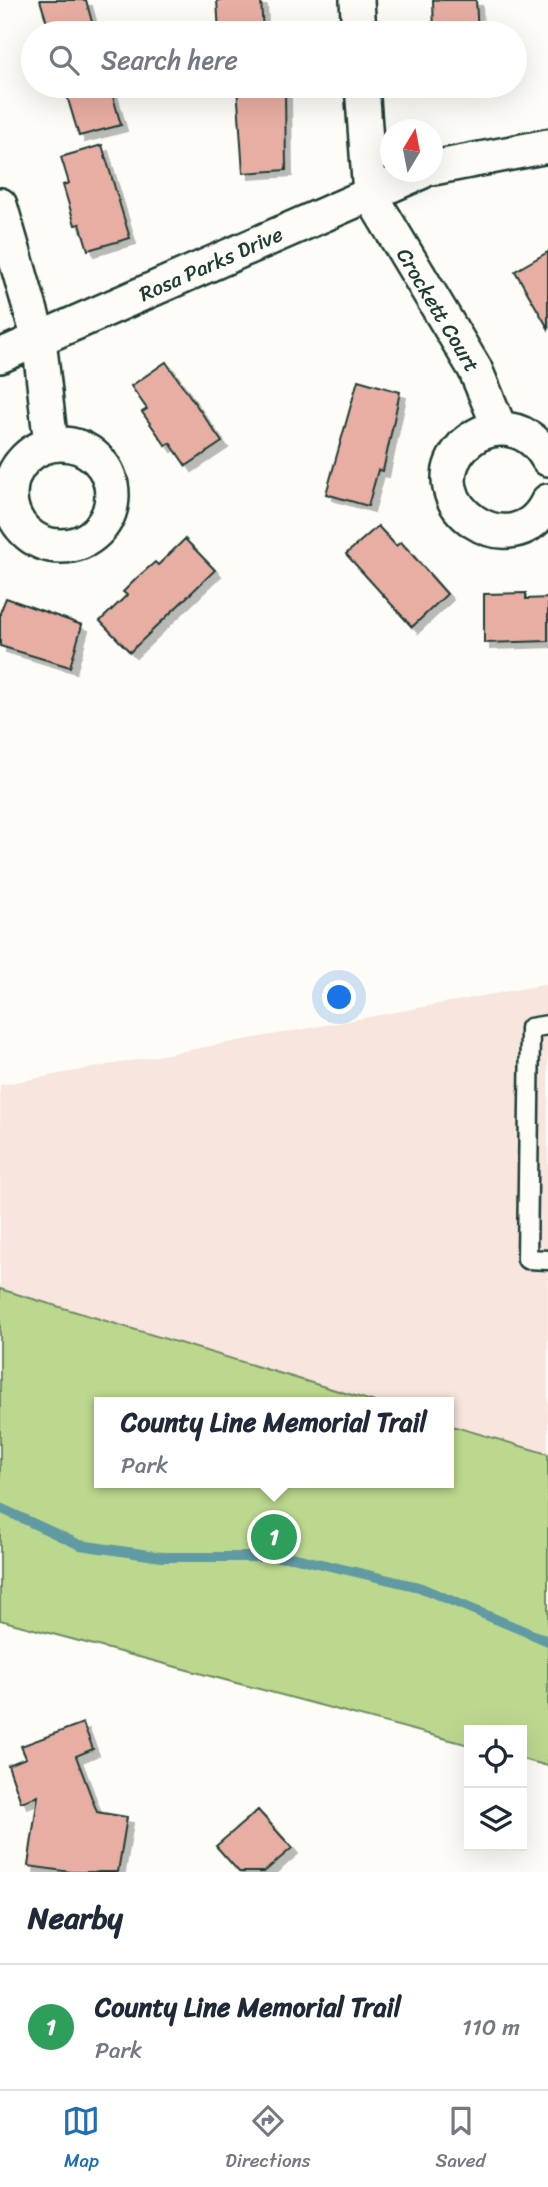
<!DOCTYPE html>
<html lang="en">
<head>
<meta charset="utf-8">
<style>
  :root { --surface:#fff; --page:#f6f6f7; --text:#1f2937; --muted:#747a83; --line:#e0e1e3; --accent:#1f6fb2 }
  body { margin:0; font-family:Sriracha,sans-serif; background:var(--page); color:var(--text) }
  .controls { position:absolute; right:21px; bottom:21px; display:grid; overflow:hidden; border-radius:0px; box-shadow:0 7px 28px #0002 }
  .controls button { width:63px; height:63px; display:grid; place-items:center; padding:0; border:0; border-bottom:2px solid var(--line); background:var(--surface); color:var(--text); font:35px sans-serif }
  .compass { position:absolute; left:380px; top:119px; width:63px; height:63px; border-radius:50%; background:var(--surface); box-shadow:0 7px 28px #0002; rotate:10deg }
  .you { position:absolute; left:340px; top:998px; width:24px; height:24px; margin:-18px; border:5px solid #fff; border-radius:50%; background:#1a73e8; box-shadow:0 0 0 10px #1a73e833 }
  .badge { display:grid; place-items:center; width:46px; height:46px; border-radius:50%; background:var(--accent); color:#fff; font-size:23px; font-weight:700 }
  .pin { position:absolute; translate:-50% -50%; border:4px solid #fff; box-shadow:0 2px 7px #0006 }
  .popup { position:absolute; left:94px; top:1397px; width:360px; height:91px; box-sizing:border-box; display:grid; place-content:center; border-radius:0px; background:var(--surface); filter:drop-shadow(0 2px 5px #0005); font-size:23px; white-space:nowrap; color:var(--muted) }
  .popup b { font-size:26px; color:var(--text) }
  .popup::after { content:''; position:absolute; left:50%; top:100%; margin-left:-14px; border:14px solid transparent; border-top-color:var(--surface) }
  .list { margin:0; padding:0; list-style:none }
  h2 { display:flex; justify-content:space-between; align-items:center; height:91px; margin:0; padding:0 28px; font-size:30px }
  h2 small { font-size:23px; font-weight:400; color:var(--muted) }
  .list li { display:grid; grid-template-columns:46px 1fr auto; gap:21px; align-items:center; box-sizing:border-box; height:126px; padding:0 28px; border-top:2px solid var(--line) }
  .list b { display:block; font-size:26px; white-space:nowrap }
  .list p { margin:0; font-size:23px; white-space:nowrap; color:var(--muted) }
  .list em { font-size:23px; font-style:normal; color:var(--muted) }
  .icon { flex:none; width:38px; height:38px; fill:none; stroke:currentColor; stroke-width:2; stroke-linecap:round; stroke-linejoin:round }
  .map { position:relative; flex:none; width:548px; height:1872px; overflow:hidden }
  .search { position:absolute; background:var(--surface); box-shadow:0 7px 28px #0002; left:21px; right:21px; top:21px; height:77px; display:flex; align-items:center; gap:18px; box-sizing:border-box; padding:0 24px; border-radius:38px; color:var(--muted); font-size:26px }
  .sheet { height:217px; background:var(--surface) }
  nav { display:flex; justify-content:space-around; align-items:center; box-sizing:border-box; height:98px; border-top:2px solid var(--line); background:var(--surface); font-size:19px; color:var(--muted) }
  nav a { display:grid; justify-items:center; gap:4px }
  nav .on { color:var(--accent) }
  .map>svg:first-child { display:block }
</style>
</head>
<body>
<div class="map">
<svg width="548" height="1872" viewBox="0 0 548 1872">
  <defs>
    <filter id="shadow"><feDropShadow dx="6" dy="6" stdDeviation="0" flood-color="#0004"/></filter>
  </defs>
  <rect width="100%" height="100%" fill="#fdfcf7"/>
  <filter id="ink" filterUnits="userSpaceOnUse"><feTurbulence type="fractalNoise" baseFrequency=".0143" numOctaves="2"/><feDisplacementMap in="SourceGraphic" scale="14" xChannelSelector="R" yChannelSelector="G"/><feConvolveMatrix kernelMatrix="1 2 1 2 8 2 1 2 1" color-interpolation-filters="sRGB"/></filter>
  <g filter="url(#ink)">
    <!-- built -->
    <path fill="#f7e5de" d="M 548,984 L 548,1454 L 449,1425 L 449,1402 L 375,1402 L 0,1289 L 0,1085 Z"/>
    <!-- green -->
    <path fill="#bcd88f" stroke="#6e8a62" stroke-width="2" d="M 0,1289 L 375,1402 L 99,1402 L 99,1483 L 449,1483 L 449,1425 L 548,1454 L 548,1766 L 522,1759 L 522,1730 L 469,1730 L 469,1745 L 0,1620 Z"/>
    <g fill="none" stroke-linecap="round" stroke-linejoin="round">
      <!-- stream -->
      <path stroke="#619aa3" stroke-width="10" d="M 0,1508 L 80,1545 L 162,1557 L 292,1557 L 419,1587 L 548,1641"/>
    </g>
    <!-- building -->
    <path fill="#e8aea3" stroke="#1f3d34" stroke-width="2" filter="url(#shadow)" d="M 40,0 L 86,0 L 95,33 L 50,33 Z
      M 217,0 L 261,0 L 263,33 L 219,33 Z
      M 433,0 L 476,0 L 478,33 L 434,33 Z
      M 64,86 L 110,86 L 121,125 L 79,136 Z
      M 237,86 L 280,86 L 281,90 L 285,90 L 286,170 L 243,173 Z
      M 102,145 L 130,238 L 88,250 L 80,224 L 75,225 L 63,185 L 69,183 L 61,157 Z
      M 548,252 L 548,328 L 515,271 Z
      M 166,362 L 222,442 L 186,466 L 170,443 L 166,446 L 142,412 L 147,409 L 131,386 Z
      M 358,380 L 400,392 L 383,471 L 378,470 L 368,506 L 326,494 Z
      M 378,526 L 396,546 L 401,542 L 447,594 L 412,627 L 346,554 Z
      M 185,539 L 215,570 L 130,652 L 100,621 L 127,595 L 123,592 L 139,576 L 155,562 L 158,565 Z
      M 526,593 L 526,599 L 548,598 L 548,641 L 484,643 L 484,594 Z
      M 6,598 L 82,625 L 70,667 L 0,646 L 0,613 Z
      M 83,1723 L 93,1749 L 76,1756 L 97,1812 L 127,1817 L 118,1872 L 71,1872 L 28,1866 L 38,1796 L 21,1802 L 8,1765 L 26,1758 L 21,1746 Z
      M 258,1810 L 292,1848 L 264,1872 L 239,1872 L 216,1846 Z"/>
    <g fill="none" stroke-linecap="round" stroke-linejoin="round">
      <!-- service casing -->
      <g stroke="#1f3d34" stroke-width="23">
        <path id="service" d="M 548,1025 L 530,1028 L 527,1259 L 548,1260"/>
      </g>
      <!-- minor casing -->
      <g stroke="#1f3d34" stroke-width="38">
        <path id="minor" d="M 357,0 L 359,33
          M 362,86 L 370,194 L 475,369 L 500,429
          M 433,168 L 548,146
          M 0,205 L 39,339 L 51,445
          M 0,356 L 421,172
          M10 495a51 51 0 1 1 102 0a51 51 0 1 1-102 0Z
          M 548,459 C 538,441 522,429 501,429 C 486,429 473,436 463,446 C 412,503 515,572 548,501"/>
      </g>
      <!-- service -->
      <use href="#service" stroke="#fdfcf7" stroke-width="18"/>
      <!-- minor -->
      <use href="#minor" stroke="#fdfcf7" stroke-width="33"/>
    </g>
  </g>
  <g text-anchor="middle" stroke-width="7" stroke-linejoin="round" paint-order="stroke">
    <!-- street labels -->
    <g font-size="21" fill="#1f3d34" stroke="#fdfcf7">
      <text transform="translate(211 264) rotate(-24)" y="7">Rosa Parks Drive</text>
      <text transform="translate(438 310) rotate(59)" y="7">Crockett Court</text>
    </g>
  </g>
</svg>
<div class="controls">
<button><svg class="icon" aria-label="locate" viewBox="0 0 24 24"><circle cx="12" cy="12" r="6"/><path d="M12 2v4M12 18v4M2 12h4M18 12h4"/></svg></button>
<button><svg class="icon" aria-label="layers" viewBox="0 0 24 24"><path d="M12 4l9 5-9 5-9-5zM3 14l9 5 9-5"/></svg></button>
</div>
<svg class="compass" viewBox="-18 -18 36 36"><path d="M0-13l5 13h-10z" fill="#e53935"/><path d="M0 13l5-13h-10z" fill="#747a83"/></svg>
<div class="you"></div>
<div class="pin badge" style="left:274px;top:1537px;background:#2e9e5b">1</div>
<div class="popup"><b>County Line Memorial Trail</b>Park</div>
<div class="search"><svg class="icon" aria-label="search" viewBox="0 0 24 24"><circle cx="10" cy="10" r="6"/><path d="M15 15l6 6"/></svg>Search here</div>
</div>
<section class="sheet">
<h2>Nearby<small></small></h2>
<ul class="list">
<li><span class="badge" style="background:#2e9e5b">1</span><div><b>County Line Memorial Trail</b><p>Park</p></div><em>110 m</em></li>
</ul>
</section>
<nav>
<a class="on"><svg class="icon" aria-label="map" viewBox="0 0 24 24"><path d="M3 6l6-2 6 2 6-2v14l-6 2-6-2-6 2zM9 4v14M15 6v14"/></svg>Map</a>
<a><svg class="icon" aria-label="directions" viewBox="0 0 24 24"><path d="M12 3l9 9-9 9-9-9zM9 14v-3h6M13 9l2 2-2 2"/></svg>Directions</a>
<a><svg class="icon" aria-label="saved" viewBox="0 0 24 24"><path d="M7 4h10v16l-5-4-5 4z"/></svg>Saved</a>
</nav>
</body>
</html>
